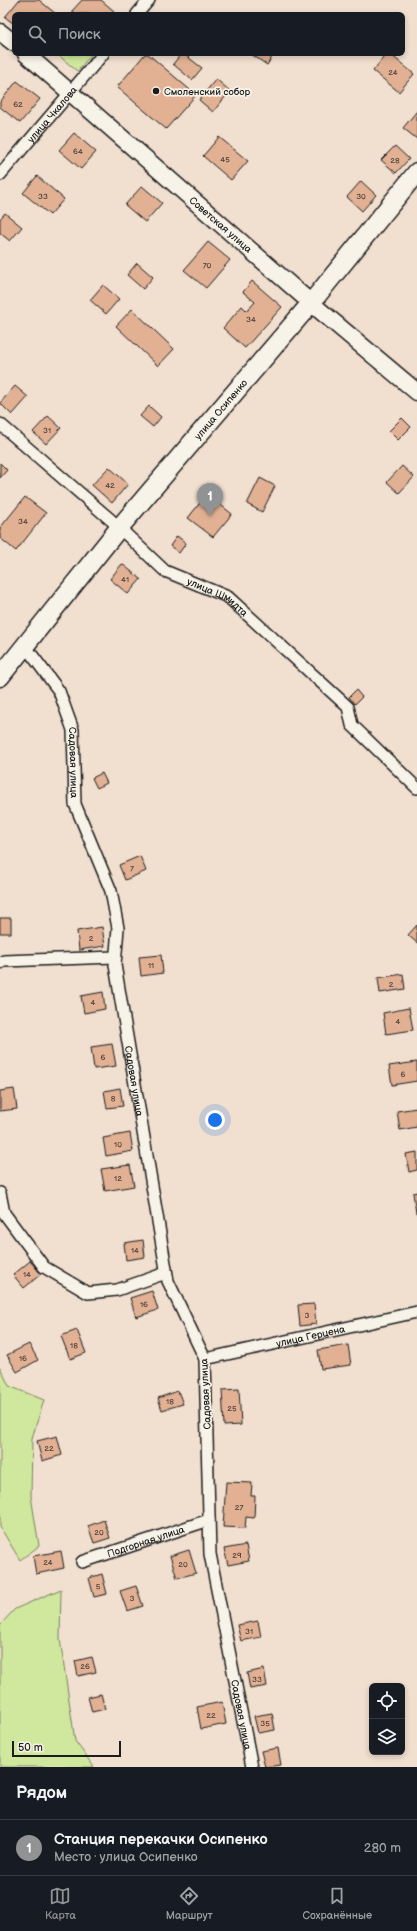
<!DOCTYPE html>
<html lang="ru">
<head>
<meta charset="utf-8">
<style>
  :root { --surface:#171b24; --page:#20242c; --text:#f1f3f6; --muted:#9ea1a6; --line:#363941; --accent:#919294 }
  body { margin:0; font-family:"Balsamiq Sans",sans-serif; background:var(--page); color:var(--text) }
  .controls { position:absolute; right:12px; bottom:12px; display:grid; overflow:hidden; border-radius:6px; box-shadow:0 2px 6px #0003 }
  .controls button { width:36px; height:36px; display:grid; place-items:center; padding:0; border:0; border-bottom:1px solid var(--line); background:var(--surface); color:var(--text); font:20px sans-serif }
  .scale { position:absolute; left:12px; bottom:10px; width:109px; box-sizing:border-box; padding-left:4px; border:2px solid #1c1c1c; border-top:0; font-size:11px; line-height:14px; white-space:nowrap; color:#1c1c1c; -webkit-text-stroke:3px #f7f3e8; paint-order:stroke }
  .you { position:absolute; left:215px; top:1120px; width:14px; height:14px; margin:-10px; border:3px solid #fff; border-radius:50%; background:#1a73e8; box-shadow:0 0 0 6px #1a73e833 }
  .badge { display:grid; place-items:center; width:26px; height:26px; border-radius:50%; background:var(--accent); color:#fff; font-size:13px; font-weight:700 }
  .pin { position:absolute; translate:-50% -33px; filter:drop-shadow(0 1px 2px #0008) }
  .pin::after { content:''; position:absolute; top:21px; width:14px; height:12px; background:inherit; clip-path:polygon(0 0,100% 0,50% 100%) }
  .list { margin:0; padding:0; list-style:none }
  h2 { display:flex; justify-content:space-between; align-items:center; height:52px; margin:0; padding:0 16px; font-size:17px }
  h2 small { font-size:13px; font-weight:400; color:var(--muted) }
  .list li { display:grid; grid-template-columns:26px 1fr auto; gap:12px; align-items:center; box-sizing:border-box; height:56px; padding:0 16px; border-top:1px solid var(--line) }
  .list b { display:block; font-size:15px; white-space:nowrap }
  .list p { margin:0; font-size:13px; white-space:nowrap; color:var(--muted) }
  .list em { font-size:13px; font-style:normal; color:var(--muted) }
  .icon { flex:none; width:22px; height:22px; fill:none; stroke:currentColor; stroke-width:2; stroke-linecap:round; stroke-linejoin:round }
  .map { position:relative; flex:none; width:417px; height:1767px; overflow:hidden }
  .search { position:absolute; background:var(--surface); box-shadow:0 2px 6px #0003; left:12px; right:12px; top:12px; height:44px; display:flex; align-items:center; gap:10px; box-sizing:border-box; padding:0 14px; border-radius:6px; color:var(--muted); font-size:15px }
  .sheet { height:108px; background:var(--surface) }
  nav { display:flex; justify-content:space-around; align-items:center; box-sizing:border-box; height:56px; border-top:1px solid var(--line); background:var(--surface); font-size:11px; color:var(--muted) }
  nav a { display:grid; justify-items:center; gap:2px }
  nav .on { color:var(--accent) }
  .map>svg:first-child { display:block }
</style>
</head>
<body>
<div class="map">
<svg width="417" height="1767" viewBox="0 0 417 1767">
  <rect width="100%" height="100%" fill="#f1dfcf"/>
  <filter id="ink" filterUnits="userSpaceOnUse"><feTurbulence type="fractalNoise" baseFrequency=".025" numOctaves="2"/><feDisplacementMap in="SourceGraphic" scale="8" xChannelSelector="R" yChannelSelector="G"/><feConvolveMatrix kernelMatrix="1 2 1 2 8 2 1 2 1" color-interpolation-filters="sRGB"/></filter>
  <g filter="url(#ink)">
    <!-- green -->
    <path fill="#cfe89e" stroke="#76825d" d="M 57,54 L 92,54 L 77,71 Z
      M 0,1367 L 9,1386 L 44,1400 L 32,1438 L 31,1496 L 39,1546 L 20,1560 L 0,1527 Z
      M 61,1589 L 60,1639 L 75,1741 L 94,1767 L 0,1767 L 0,1625 L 15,1609 Z"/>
    <!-- building -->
    <path fill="#e2b194" stroke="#1c1c1c" d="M 19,0 L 39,0 L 56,14 L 14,14 L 14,24 L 5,17 Z
      M 82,0 L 101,0 L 114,11 L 112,14 L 76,14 L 72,11 Z
      M 145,54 L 148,54 L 196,95 L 166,129 L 117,87 Z
      M 181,54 L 184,54 L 202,68 L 192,80 L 173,64 Z
      M 251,54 L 274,54 L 267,65 Z
      M 386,54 L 390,54 L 414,74 L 399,92 L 373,71 Z
      M 216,79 L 230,91 L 213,112 L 199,100 Z
      M 17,81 L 40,99 L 20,123 L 0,107 L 0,102 Z
      M 417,111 L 417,139 L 403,128 Z
      M 74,133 L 96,152 L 81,169 L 59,150 Z
      M 219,137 L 248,161 L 231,180 L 203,156 Z
      M 395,146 L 409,159 L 396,173 L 381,160 Z
      M 37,176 L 64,199 L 50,215 L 23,193 Z
      M 361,181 L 376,195 L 362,211 L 347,197 Z
      M 142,186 L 162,203 L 145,222 L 125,205 Z
      M 5,213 L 22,227 L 10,241 L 0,233 L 0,219 Z
      M 208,242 L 230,260 L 206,288 L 184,270 Z
      M 137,263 L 153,277 L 143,289 L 127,275 Z
      M 252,281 L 282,307 L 245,348 L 223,328 L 242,306 L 247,311 L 255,302 L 243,292 Z
      M 103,285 L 119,299 L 106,314 L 90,300 Z
      M 132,309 L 174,349 L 158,366 L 116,326 Z
      M 15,386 L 28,397 L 12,415 L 0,403 Z
      M 149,406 L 161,417 L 153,427 L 140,416 Z
      M 48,416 L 61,428 L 46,444 L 33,432 Z
      M 402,418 L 411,427 L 398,440 L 389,431 Z
      M 0,463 L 7,470 L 0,478 Z
      M 402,466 L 414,477 L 399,493 L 387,482 Z
      M 109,467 L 128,484 L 112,503 L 92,485 Z
      M 260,478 L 275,486 L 262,512 L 247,504 Z
      M 207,494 L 232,514 L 213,537 L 188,518 Z
      M 25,497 L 46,513 L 16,551 L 0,538 L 0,528 Z
      M 177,536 L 186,543 L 179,553 L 170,546 Z
      M 122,564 L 141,579 L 128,594 L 110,579 Z
      M 356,690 L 362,697 L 355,704 L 349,697 Z
      M 102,773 L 107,783 L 97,788 L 92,778 Z
      M 140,856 L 146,871 L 125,880 L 119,865 Z
      M 0,918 L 11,918 L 11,933 L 0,933 Z
      M 417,925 L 417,943 L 408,935 Z
      M 102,927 L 105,946 L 79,950 L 77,931 Z
      M 161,955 L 163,973 L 141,976 L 139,957 Z
      M 403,974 L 405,989 L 380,993 L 378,978 Z
      M 103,992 L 105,1009 L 84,1013 L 81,996 Z
      M 409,1008 L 413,1030 L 386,1034 L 383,1013 Z
      M 112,1044 L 116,1066 L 94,1069 L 91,1047 Z
      M 417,1062 L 417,1081 L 392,1085 L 389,1066 Z
      M 120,1088 L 123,1106 L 107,1108 L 104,1091 Z
      M 14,1089 L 17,1109 L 0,1111 L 0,1091 Z
      M 417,1108 L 417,1127 L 400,1130 L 397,1111 Z
      M 130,1133 L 133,1151 L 106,1156 L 103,1138 Z
      M 417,1152 L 417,1170 L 409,1172 L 406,1154 Z
      M 130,1165 L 134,1186 L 105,1191 L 101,1169 Z
      M 417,1192 L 417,1213 L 416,1213 L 413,1193 Z
      M 143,1240 L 145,1257 L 126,1260 L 124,1243 Z
      M 30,1261 L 41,1274 L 24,1288 L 13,1275 Z
      M 152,1291 L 158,1310 L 136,1317 L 130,1298 Z
      M 314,1304 L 316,1324 L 300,1326 L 298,1305 Z
      M 77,1330 L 86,1353 L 70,1359 L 61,1336 Z
      M 29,1344 L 38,1360 L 17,1372 L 7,1355 Z
      M 348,1345 L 351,1365 L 321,1369 L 318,1350 Z
      M 239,1389 L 241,1425 L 224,1426 L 222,1390 Z
      M 178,1391 L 183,1404 L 162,1410 L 158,1398 Z
      M 57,1436 L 62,1455 L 42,1461 L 37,1441 Z
      M 226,1482 L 252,1483 L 251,1496 L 255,1496 L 254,1518 L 246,1517 L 245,1528 L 223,1527 Z
      M 104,1520 L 110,1538 L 94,1543 L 88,1526 Z
      M 246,1545 L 249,1561 L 228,1565 L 224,1549 Z
      M 189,1550 L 196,1573 L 177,1578 L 170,1556 Z
      M 61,1551 L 64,1568 L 36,1574 L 33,1556 Z
      M 102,1574 L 107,1594 L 94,1597 L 89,1578 Z
      M 136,1586 L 143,1606 L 127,1611 L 120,1591 Z
      M 258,1621 L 261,1637 L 241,1641 L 237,1625 Z
      M 92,1657 L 96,1672 L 78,1676 L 75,1661 Z
      M 264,1669 L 267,1686 L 250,1689 L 247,1673 Z
      M 101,1694 L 105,1709 L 92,1712 L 88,1697 Z
      M 222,1702 L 226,1724 L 201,1729 L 197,1707 Z
      M 272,1713 L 275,1730 L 258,1733 L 254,1716 Z
      M 278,1748 L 281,1765 L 265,1767 L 261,1751 Z"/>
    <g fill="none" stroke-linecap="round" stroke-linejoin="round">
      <!-- street casing -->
      <g stroke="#1c1c1c" stroke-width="14">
        <g id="street">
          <path d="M 137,14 L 149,0"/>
          <path id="s1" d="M 0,175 L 103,54"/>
          <path id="s2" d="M 0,424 L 111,520 L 165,571 L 228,597 L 348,707 L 352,725 L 417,788"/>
          <path id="s3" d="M 26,647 L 59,691 L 73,730 L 75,804 L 111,891 L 118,928 L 115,965 L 168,1281 L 205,1359 L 210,1554 L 252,1767"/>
          <path d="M 0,963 L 4,961 L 115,957"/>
          <path d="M 0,1193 L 4,1213 L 44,1267 L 88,1293 L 117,1290 L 166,1273"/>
          <path id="s4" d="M 205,1359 L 417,1312"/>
          <path id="s5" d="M 82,1562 L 209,1520"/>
        </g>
      </g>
      <!-- secondary casing -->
      <g stroke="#1c1c1c" stroke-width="19">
        <g id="secondary">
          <path d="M 0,32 L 14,43"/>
          <path id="s6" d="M 26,54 L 311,303 L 417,392"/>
        </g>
      </g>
      <!-- primary casing -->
      <g stroke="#1c1c1c" stroke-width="21">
        <g id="primary">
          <path id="s7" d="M 0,677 L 119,528 L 311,303 L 417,172"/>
        </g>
      </g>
      <!-- street -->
      <use href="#street" stroke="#f7f3e8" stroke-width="11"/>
      <!-- secondary -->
      <use href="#secondary" stroke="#f7f3e8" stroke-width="16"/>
      <!-- primary -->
      <use href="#primary" stroke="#f7f3e8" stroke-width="18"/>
    </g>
  </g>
  <!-- markers -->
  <circle fill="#1c1c1c" stroke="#f7f3e8" stroke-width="1.5" cx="156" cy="91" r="4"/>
  <g text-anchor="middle" stroke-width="3.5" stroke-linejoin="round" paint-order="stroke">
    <!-- number labels -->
    <g font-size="8" fill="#4e413a">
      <text x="393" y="75">24</text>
      <text x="18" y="107">62</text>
      <text x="78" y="154">64</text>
      <text x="225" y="162">45</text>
      <text x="395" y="163">28</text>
      <text x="43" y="199">33</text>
      <text x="361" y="199">30</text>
      <text x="207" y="268">70</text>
      <text x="251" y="322">34</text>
      <text x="47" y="433">31</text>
      <text x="110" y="488">42</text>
      <text x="23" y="524">34</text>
      <text x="125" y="582">41</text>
      <text x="132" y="871">7</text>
      <text x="91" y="941">2</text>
      <text x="151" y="968">11</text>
      <text x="391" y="987">2</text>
      <text x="93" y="1005">4</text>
      <text x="398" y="1024">4</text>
      <text x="103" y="1060">6</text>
      <text x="403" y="1077">6</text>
      <text x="113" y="1101">8</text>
      <text x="118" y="1147">10</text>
      <text x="118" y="1181">12</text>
      <text x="135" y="1253">14</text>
      <text x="27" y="1277">14</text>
      <text x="144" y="1307">16</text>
      <text x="307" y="1318">3</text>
      <text x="74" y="1348">18</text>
      <text x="23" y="1361">16</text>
      <text x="170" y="1404">18</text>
      <text x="232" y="1411">25</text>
      <text x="49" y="1451">22</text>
      <text x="239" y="1510">27</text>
      <text x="99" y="1535">20</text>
      <text x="237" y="1558">29</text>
      <text x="48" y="1565">24</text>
      <text x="183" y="1567">20</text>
      <text x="98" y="1589">5</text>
      <text x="132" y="1601">3</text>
      <text x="249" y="1634">31</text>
      <text x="85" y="1669">26</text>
      <text x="257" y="1682">33</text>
      <text x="211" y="1718">22</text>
      <text x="265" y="1726">35</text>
    </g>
    <!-- poi labels -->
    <g font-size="10" fill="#1c1c1c" stroke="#f7f3e8" text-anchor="start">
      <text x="164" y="95">Смоленский собор</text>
    </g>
    <!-- street labels -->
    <g font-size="10" fill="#1c1c1c" stroke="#f7f3e8">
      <text dy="4" stroke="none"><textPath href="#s1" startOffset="80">улица Чкалова</textPath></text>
      <text dy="4" stroke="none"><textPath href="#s6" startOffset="259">Советская улица</textPath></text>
      <text dy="4" stroke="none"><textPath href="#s7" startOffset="347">улица Осипенко</textPath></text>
      <text dy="4" stroke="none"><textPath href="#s2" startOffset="280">улица Шмидта</textPath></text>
      <text dy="4" stroke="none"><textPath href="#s3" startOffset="129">Садовая улица</textPath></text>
      <text dy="4" stroke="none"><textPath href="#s3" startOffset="457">Садовая улица</textPath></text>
      <text dy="4" stroke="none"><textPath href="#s4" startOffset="108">улица Герцена</textPath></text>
      <text transform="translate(205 1394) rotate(-93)" y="4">Садовая улица</text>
      <text dy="4" stroke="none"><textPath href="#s5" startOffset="67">Подгорная улица</textPath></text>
      <text dy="4" stroke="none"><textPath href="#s3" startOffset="1105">Садовая улица</textPath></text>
    </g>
  </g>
</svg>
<div class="controls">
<button><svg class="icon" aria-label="locate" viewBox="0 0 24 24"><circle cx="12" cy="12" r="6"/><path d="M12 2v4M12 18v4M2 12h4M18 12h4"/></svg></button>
<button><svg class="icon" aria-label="layers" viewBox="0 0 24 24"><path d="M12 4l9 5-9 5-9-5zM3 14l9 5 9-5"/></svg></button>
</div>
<div class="scale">50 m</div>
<div class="you"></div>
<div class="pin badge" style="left:210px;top:516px">1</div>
<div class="search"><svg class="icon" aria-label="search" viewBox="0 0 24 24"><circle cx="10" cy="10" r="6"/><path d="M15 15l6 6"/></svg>Поиск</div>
</div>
<section class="sheet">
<h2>Рядом<small></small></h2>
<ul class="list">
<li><span class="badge">1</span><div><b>Станция перекачки Осипенко</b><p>Место · улица Осипенко</p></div><em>280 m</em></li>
</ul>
</section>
<nav>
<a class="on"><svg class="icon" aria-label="map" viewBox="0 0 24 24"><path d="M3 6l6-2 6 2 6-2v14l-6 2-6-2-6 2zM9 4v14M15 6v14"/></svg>Карта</a>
<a><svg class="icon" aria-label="directions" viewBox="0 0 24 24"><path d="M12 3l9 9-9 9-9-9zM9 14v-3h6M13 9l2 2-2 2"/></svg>Маршрут</a>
<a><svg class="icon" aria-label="saved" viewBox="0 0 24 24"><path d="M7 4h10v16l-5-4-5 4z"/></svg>Сохранённые</a>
</nav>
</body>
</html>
